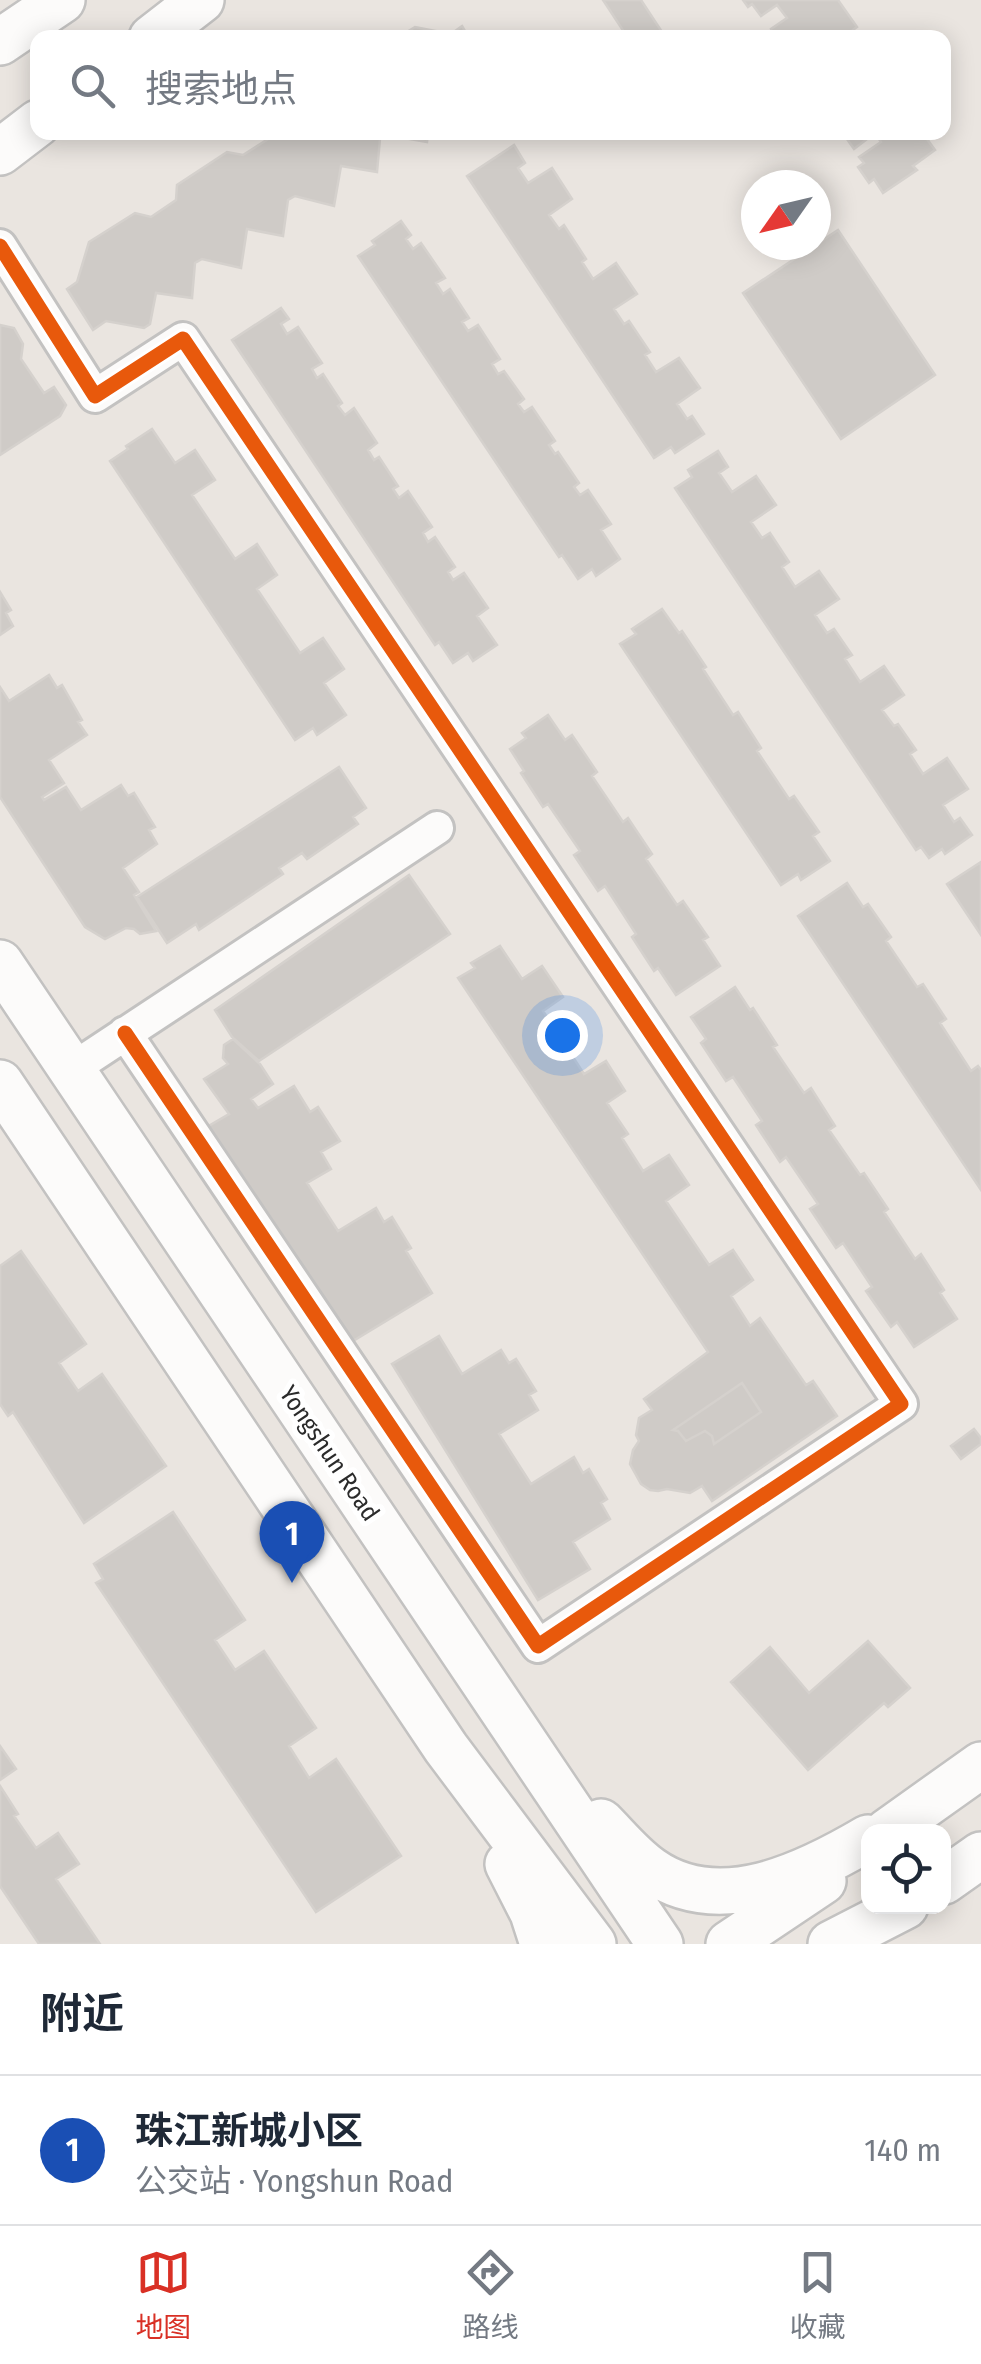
<!DOCTYPE html>
<html lang="zh">
<head>
<meta charset="utf-8">
<style>
  :root { --surface:#fff; --page:#f2f2f3; --text:#1f2937; --muted:#747a83; --line:#e0e1e3; --accent:#d93025 }
  body { margin:0; font-family:"Fira Sans Condensed","Noto Sans SC",sans-serif; background:var(--page); color:var(--text) }
  .controls { position:absolute; right:30px; bottom:30px; display:grid; overflow:hidden; border-radius:20px; box-shadow:0 5px 25px #0003 }
  .controls button { width:90px; height:90px; display:grid; place-items:center; padding:0; border:0; border-bottom:2px solid var(--line); background:var(--surface); color:var(--text); font:50px sans-serif }
  .compass { position:absolute; left:741px; top:170px; width:90px; height:90px; border-radius:50%; background:var(--surface); box-shadow:0 5px 25px #0003; rotate:236deg }
  .you { position:absolute; left:562px; top:1035px; width:35px; height:35px; margin:-25px; border:8px solid #fff; border-radius:50%; background:#1a73e8; box-shadow:0 0 0 15px #1a73e833 }
  .badge { display:grid; place-items:center; width:65px; height:65px; border-radius:50%; background:var(--accent); color:#fff; font-size:32px; font-weight:700 }
  .pin { position:absolute; translate:-50% -82px; filter:drop-shadow(0 2px 5px #0008) }
  .pin::after { content:''; position:absolute; top:52px; width:35px; height:30px; background:inherit; clip-path:polygon(0 0,100% 0,50% 100%) }
  .list { margin:0; padding:0; list-style:none }
  h2 { display:flex; justify-content:space-between; align-items:center; height:130px; margin:0; padding:0 40px; font-size:42px }
  h2 small { font-size:32px; font-weight:400; color:var(--muted) }
  .list li { display:grid; grid-template-columns:65px 1fr auto; gap:30px; align-items:center; box-sizing:border-box; height:150px; padding:0 40px; border-top:2px solid var(--line) }
  .list b { display:block; font-size:38px; white-space:nowrap }
  .list p { margin:0; font-size:32px; white-space:nowrap; color:var(--muted) }
  .list em { font-size:32px; font-style:normal; color:var(--muted) }
  .icon { flex:none; width:55px; height:55px; fill:none; stroke:currentColor; stroke-width:2; stroke-linecap:round; stroke-linejoin:round }
  .map { position:relative; flex:none; width:981px; height:1944px; overflow:hidden }
  .search { position:absolute; background:var(--surface); box-shadow:0 5px 25px #0003; left:30px; right:30px; top:30px; height:110px; display:flex; align-items:center; gap:25px; box-sizing:border-box; padding:0 35px; border-radius:20px; color:var(--muted); font-size:38px }
  .sheet { height:280px; background:var(--surface) }
  nav { display:flex; justify-content:space-around; align-items:center; box-sizing:border-box; height:140px; border-top:2px solid var(--line); background:var(--surface); font-size:28px; color:var(--muted) }
  nav a { display:grid; justify-items:center; gap:5px }
  nav .on { color:var(--accent) }
  .map>svg:first-child { display:block }
</style>
</head>
<body>
<div class="map">
<svg width="981" height="1944" viewBox="0 0 981 1944">
  <rect width="100%" height="100%" fill="#eae5e0"/>
  <!-- building -->
  <path fill="#cfcbc7" stroke="#d5d1cd" stroke-width="2.5" fill-rule="evenodd" d="M 603,0 L 641,0 L 666,38 L 628,38 Z
    M 743,0 L 838,0 L 857,27 L 842,38 L 776,38 L 771,29 L 787,18 L 777,5 L 761,16 L 752,4 L 748,7 Z
    M 462,26 L 469,38 L 397,38 L 415,27 L 451,34 Z
    M 269,132 L 428,132 L 427,142 L 387,135 L 380,139 L 377,172 L 341,166 L 334,206 L 295,196 L 288,200 L 283,236 L 247,229 L 241,268 L 202,259 L 195,263 L 192,298 L 156,293 L 150,324 L 144,328 L 106,321 L 93,330 L 67,289 L 77,282 L 89,242 L 135,213 L 151,217 L 176,200 L 177,185 L 227,152 L 243,155 L 268,139 Z
    M 842,132 L 932,132 L 933,135 L 927,139 L 935,150 L 913,166 L 917,170 L 883,193 L 874,179 L 869,183 L 858,167 L 864,163 L 859,157 L 881,142 L 875,133 L 854,149 Z
    M 514,145 L 525,163 L 518,168 L 528,183 L 552,168 L 572,199 L 549,215 L 559,229 L 564,225 L 586,259 L 582,262 L 593,279 L 616,263 L 637,294 L 614,309 L 624,324 L 629,321 L 650,352 L 645,355 L 656,372 L 679,358 L 700,388 L 677,404 L 687,419 L 692,416 L 704,434 L 675,453 L 671,447 L 654,458 L 467,176 Z
    M 401,221 L 411,235 L 406,239 L 413,249 L 421,243 L 445,278 L 436,283 L 443,294 L 450,289 L 469,318 L 462,322 L 468,331 L 478,325 L 500,359 L 492,364 L 498,374 L 504,371 L 524,399 L 518,404 L 524,412 L 532,407 L 555,441 L 549,445 L 555,454 L 558,452 L 579,483 L 574,487 L 580,495 L 588,490 L 611,524 L 601,530 L 620,559 L 596,576 L 592,569 L 578,579 L 562,555 L 559,557 L 358,256 L 375,245 L 372,241 Z
    M 838,230 L 935,375 L 841,439 L 743,293 Z
    M 281,308 L 289,319 L 281,324 L 287,334 L 298,327 L 322,363 L 312,369 L 317,378 L 323,374 L 342,403 L 338,406 L 345,415 L 354,408 L 377,443 L 368,450 L 374,460 L 379,457 L 398,486 L 393,489 L 399,498 L 408,491 L 432,527 L 423,533 L 428,542 L 435,537 L 455,567 L 448,572 L 453,580 L 464,573 L 488,608 L 477,616 L 497,645 L 473,661 L 468,653 L 453,663 L 439,642 L 435,645 L 232,340 Z
    M 0,325 L 14,328 L 23,344 L 21,359 L 44,393 L 54,387 L 66,405 L 60,416 L 0,455 Z
    M 152,429 L 175,463 L 195,450 L 215,480 L 192,495 L 235,559 L 257,544 L 277,575 L 257,589 L 300,653 L 323,638 L 344,669 L 324,683 L 346,715 L 317,735 L 313,728 L 295,740 L 110,461 L 128,449 L 126,446 Z
    M 718,451 L 728,467 L 719,473 L 732,492 L 756,476 L 776,505 L 751,522 L 762,538 L 770,533 L 789,562 L 782,567 L 795,587 L 819,571 L 839,599 L 815,615 L 827,633 L 834,629 L 852,655 L 845,659 L 860,682 L 884,666 L 904,695 L 882,710 L 894,726 L 898,724 L 916,750 L 910,754 L 923,774 L 947,758 L 968,789 L 943,805 L 954,822 L 960,818 L 972,835 L 945,854 L 942,849 L 929,858 L 921,847 L 916,850 L 675,488 L 692,477 L 688,470 Z
    M 0,592 L 11,610 L 6,613 L 13,626 L 0,635 Z
    M 662,609 L 679,633 L 682,631 L 706,667 L 703,669 L 733,715 L 738,712 L 761,748 L 757,751 L 789,799 L 794,796 L 819,832 L 813,836 L 830,861 L 801,880 L 798,874 L 781,885 L 620,644 L 636,634 L 632,629 Z
    M 49,675 L 57,688 L 62,685 L 82,720 L 78,722 L 87,735 L 49,760 L 64,783 L 42,797 L 44,800 L 66,787 L 81,810 L 121,785 L 128,796 L 134,793 L 155,827 L 149,830 L 157,844 L 123,868 L 139,892 L 134,895 L 156,931 L 140,934 L 134,929 L 126,928 L 105,939 L 85,927 L 0,797 L 0,687 L 9,701 Z
    M 548,715 L 565,740 L 572,735 L 597,772 L 592,776 L 623,822 L 628,818 L 652,854 L 646,859 L 677,905 L 683,901 L 708,937 L 703,940 L 720,966 L 676,995 L 658,968 L 654,971 L 632,937 L 636,934 L 605,886 L 598,891 L 574,855 L 580,851 L 548,804 L 543,807 L 521,773 L 524,771 L 510,749 L 526,738 L 522,733 Z
    M 339,767 L 366,808 L 353,817 L 358,824 L 307,859 L 302,853 L 279,868 L 283,874 L 199,930 L 196,924 L 167,943 L 137,897 Z
    M 981,862 L 981,935 L 947,884 Z
    M 409,875 L 450,934 L 259,1061 L 232,1037 L 215,1010 Z
    M 847,883 L 863,907 L 868,904 L 891,937 L 886,941 L 917,987 L 923,984 L 946,1019 L 940,1023 L 971,1071 L 978,1066 L 981,1070 L 981,1190 L 798,916 Z
    M 500,946 L 522,979 L 542,966 L 563,997 L 543,1011 L 584,1074 L 606,1061 L 625,1091 L 607,1103 L 628,1134 L 622,1138 L 643,1171 L 669,1155 L 689,1185 L 666,1201 L 709,1265 L 733,1250 L 753,1280 L 731,1296 L 750,1326 L 760,1318 L 806,1385 L 813,1381 L 837,1416 L 712,1501 L 702,1486 L 690,1493 L 667,1489 L 658,1491 L 650,1490 L 641,1484 L 630,1464 L 633,1450 L 639,1441 L 636,1435 L 639,1418 L 652,1410 L 644,1399 L 708,1352 L 458,978 L 475,968 L 471,963 ZM 742,1383 L 761,1412 L 714,1444 L 712,1436 L 705,1431 L 686,1441 L 678,1431 L 673,1430 Z
    M 735,987 L 750,1010 L 753,1008 L 777,1045 L 773,1047 L 804,1093 L 811,1088 L 835,1126 L 829,1130 L 860,1175 L 864,1173 L 888,1209 L 884,1212 L 915,1259 L 921,1254 L 944,1290 L 940,1293 L 957,1319 L 914,1347 L 897,1322 L 891,1327 L 866,1291 L 872,1287 L 843,1243 L 836,1248 L 810,1209 L 818,1204 L 786,1157 L 780,1162 L 756,1125 L 762,1121 L 733,1077 L 726,1081 L 701,1043 L 706,1039 L 691,1017 Z
    M 233,1039 L 260,1064 L 273,1084 L 251,1099 L 258,1108 L 294,1086 L 310,1112 L 318,1107 L 340,1141 L 321,1152 L 331,1169 L 307,1183 L 338,1231 L 376,1208 L 384,1222 L 392,1217 L 411,1248 L 406,1251 L 432,1293 L 348,1344 L 207,1127 L 229,1114 L 204,1079 L 228,1064 L 223,1058 L 224,1045 Z
    M 21,1251 L 86,1344 L 59,1363 L 78,1391 L 102,1374 L 166,1466 L 84,1523 L 13,1412 L 8,1416 L 0,1404 L 0,1266 Z
    M 439,1336 L 462,1374 L 501,1350 L 509,1363 L 516,1359 L 536,1391 L 529,1395 L 538,1410 L 499,1434 L 531,1484 L 574,1457 L 583,1473 L 589,1469 L 607,1499 L 601,1503 L 610,1519 L 573,1542 L 590,1569 L 538,1600 L 392,1364 Z
    M 742,1383 L 761,1412 L 714,1444 L 712,1436 L 705,1431 L 686,1441 L 678,1431 L 673,1430 Z
    M 974,1429 L 981,1438 L 981,1444 L 961,1459 L 951,1446 Z
    M 173,1512 L 245,1620 L 215,1640 L 235,1670 L 264,1651 L 316,1728 L 289,1746 L 309,1778 L 336,1759 L 401,1856 L 316,1912 L 96,1583 L 103,1579 L 94,1564 Z
    M 868,1641 L 910,1688 L 888,1707 L 884,1703 L 808,1770 L 731,1682 L 770,1647 L 809,1693 Z
    M 0,1746 L 16,1769 L 0,1780 Z
    M 0,1786 L 18,1814 L 14,1816 L 36,1848 L 58,1833 L 79,1864 L 56,1879 L 100,1944 L 39,1944 L 0,1886 Z"/>
  <g fill="none" stroke-linecap="round" stroke-linejoin="round">
    <!-- street casing -->
    <g stroke="#c3c2c1" stroke-width="38">
      <path id="street" d="M 0,246 L 95,396 L 183,339 L 901,1404 L 538,1646 L 125,1033
        M 72,1069 L 437,828"/>
    </g>
    <!-- secondary casing -->
    <g stroke="#c3c2c1" stroke-width="50">
      <path id="secondary" d="M 152,38 L 201,0
        M 0,42 L 62,0
        M 0,152 L 38,123
        M 0,963 L 660,1944
        M 0,1083 L 446,1748 L 593,1944
        M 601,1822 C 617,1838 632,1857 651,1870 C 719,1918 807,1874 868,1838
        M 887,1832 L 981,1765
        M 508,1864 L 533,1913 L 543,1944
        M 944,1881 L 981,1855
        M 729,1944 L 823,1881
        M 831,1944 L 905,1906"/>
    </g>
    <!-- street -->
    <use href="#street" stroke="#fcfbfa" stroke-width="32"/>
    <!-- secondary -->
    <use href="#secondary" stroke="#fcfbfa" stroke-width="45"/>
    <!-- cycleway casing -->
    <g stroke="#fff" stroke-width="21">
      <path id="cycleway" d="M 0,246 L 95,396 L 183,339 L 901,1404 L 538,1646 L 125,1033"/>
    </g>
    <!-- cycleway -->
    <use href="#cycleway" stroke="#e8590c" stroke-width="15"/>
  </g>
  <g text-anchor="middle" stroke-width="10" stroke-linejoin="round" paint-order="stroke">
    <!-- street labels -->
    <g font-size="25" fill="#2b2b2b" stroke="#fff">
      <text transform="translate(330 1453) rotate(56)" y="9">Yongshun Road</text>
    </g>
  </g>
</svg>
<div class="controls">
<button><svg class="icon" aria-label="locate" viewBox="0 0 24 24"><circle cx="12" cy="12" r="6"/><path d="M12 2v4M12 18v4M2 12h4M18 12h4"/></svg></button>
</div>
<svg class="compass" viewBox="-18 -18 36 36"><path d="M0-13l5 13h-10z" fill="#e53935"/><path d="M0 13l5-13h-10z" fill="#747a83"/></svg>
<div class="you"></div>
<div class="pin badge" style="left:292px;top:1583px;background:#1a4fb4">1</div>
<div class="search"><svg class="icon" aria-label="search" viewBox="0 0 24 24"><circle cx="10" cy="10" r="6"/><path d="M15 15l6 6"/></svg>搜索地点</div>
</div>
<section class="sheet">
<h2>附近<small></small></h2>
<ul class="list">
<li><span class="badge" style="background:#1a4fb4">1</span><div><b>珠江新城小区</b><p>公交站 · Yongshun Road</p></div><em>140 m</em></li>
</ul>
</section>
<nav>
<a class="on"><svg class="icon" aria-label="map" viewBox="0 0 24 24"><path d="M3 6l6-2 6 2 6-2v14l-6 2-6-2-6 2zM9 4v14M15 6v14"/></svg>地图</a>
<a><svg class="icon" aria-label="directions" viewBox="0 0 24 24"><path d="M12 3l9 9-9 9-9-9zM9 14v-3h6M13 9l2 2-2 2"/></svg>路线</a>
<a><svg class="icon" aria-label="saved" viewBox="0 0 24 24"><path d="M7 4h10v16l-5-4-5 4z"/></svg>收藏</a>
</nav>
</body>
</html>
